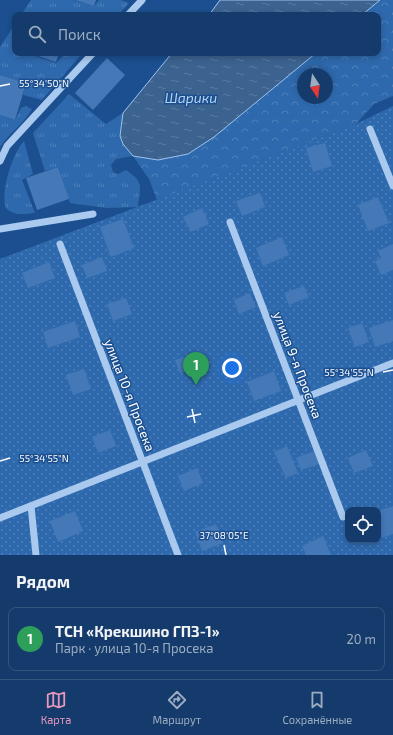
<!DOCTYPE html>
<html lang="ru">
<head>
<meta charset="utf-8">
<style>
  :root { --surface:#143b6b; --page:#214673; --text:#f1f3f6; --muted:#9dadc1; --line:#33557e; --accent:#e797bd }
  body { margin:0; font-family:"Exo 2",sans-serif; background:var(--page); color:var(--text) }
  .controls { position:absolute; right:12px; bottom:12px; display:grid; overflow:hidden; border-radius:8px; box-shadow:0 2px 6px #0003 }
  .controls button { width:36px; height:36px; display:grid; place-items:center; padding:0; border:0; border-bottom:1px solid var(--line); background:var(--surface); color:var(--text); font:20px sans-serif }
  .compass { position:absolute; left:297px; top:68px; width:36px; height:36px; border-radius:50%; background:var(--surface); box-shadow:0 2px 6px #0003; rotate:167deg }
  .you { position:absolute; left:232px; top:368px; width:14px; height:14px; margin:-10px; border:3px solid #fff; border-radius:50%; background:#1a73e8; box-shadow:0 0 0 6px #1a73e833 }
  .badge { display:grid; place-items:center; width:26px; height:26px; border-radius:50%; background:var(--accent); color:#fff; font-size:13px; font-weight:700 }
  .pin { position:absolute; translate:-50% -33px; filter:drop-shadow(0 1px 2px #0008) }
  .pin::after { content:''; position:absolute; top:21px; width:14px; height:12px; background:inherit; clip-path:polygon(0 0,100% 0,50% 100%) }
  .list { margin:0; padding:0; list-style:none }
  h2 { display:flex; justify-content:space-between; align-items:center; height:52px; margin:0; padding:0 16px; font-size:17px }
  h2 small { font-size:13px; font-weight:400; color:var(--muted) }
  .list li { display:grid; grid-template-columns:26px 1fr auto; gap:12px; align-items:center; box-sizing:border-box; height:64px; margin:0 8px 8px; padding:0 8px; border:1px solid var(--line); border-radius:8px }
  .list b { display:block; font-size:15px; white-space:nowrap }
  .list p { margin:0; font-size:13px; white-space:nowrap; color:var(--muted) }
  .list em { font-size:13px; font-style:normal; color:var(--muted) }
  .icon { flex:none; width:22px; height:22px; fill:none; stroke:currentColor; stroke-width:2; stroke-linecap:round; stroke-linejoin:round }
  .map { position:relative; flex:none; width:393px; height:555px; overflow:hidden }
  .search { position:absolute; background:var(--surface); box-shadow:0 2px 6px #0003; left:12px; right:12px; top:12px; height:44px; display:flex; align-items:center; gap:10px; box-sizing:border-box; padding:0 14px; border-radius:8px; color:var(--muted); font-size:15px }
  .sheet { height:124px; background:var(--surface) }
  nav { display:flex; justify-content:space-around; align-items:center; box-sizing:border-box; height:56px; border-top:1px solid var(--line); background:var(--surface); font-size:11px; color:var(--muted) }
  nav a { display:grid; justify-items:center; gap:2px }
  nav .on { color:var(--accent) }
  .map>svg:first-child { display:block }
</style>
</head>
<body>
<div class="map">
<svg width="393" height="555" viewBox="0 0 393 555">
  <defs>
    <pattern id="grass-tufts" width="24" height="20" patternUnits="userSpaceOnUse"><rect width="24" height="20" fill="#2e69ad"/><path d="M3 7l-1-3M5 7V3M7 7l1-3M15 17l-1-3M17 17v-4M19 17l1-3" fill="none" stroke="#4d80b9"/></pattern>
    <pattern id="forest-crowns" width="20" height="18" patternUnits="userSpaceOnUse"><rect width="20" height="18" fill="#2e69ad"/><path d="M2 6a3 3 0 1 1 6 0M12 15a3 3 0 1 1 6 0" fill="none" stroke="#4d80b9"/></pattern>
    <pattern id="garden-dots" width="8" height="8" patternUnits="userSpaceOnUse"><rect width="8" height="8" fill="#2e69ad"/><path d="M2 2h.1M6 6h.1" fill="none" stroke="#4d80b9" stroke-width="1.8" stroke-linecap="round"/></pattern>
    <pattern id="water-ripples" width="26" height="14" patternUnits="userSpaceOnUse"><rect width="26" height="14" fill="#3c6290"/><path d="M2 4q2-2 4 0t4 0M15 11q2-2 4 0t4 0" fill="none" stroke="#597aa1"/></pattern>
  </defs>
  <rect width="100%" height="100%" fill="#1b4f8f"/>
  <!-- grass -->
  <path fill="url(#grass-tufts)" d="M 31,0 L 74,0 L 94,6 L 99,0 L 121,0 L 129,3 L 118,15 L 21,15 Z
    M 15,24 L 15,53 L 25,53 L 56,63 L 66,53 L 77,53 L 80,56 L 42,100 L 23,95 L 25,87 L 23,82 L 0,75 L 0,47 Z
    M 69,94 L 106,124 L 123,113 C 120,136 118,137 133,156 L 116,159 L 111,165 L 113,172 L 118,174 L 126,170 C 145,183 140,186 138,207 L 107,208 L 70,203 L 58,167 L 45,171 L 33,133 Z
    M 26,106 L 32,109 C 24,124 9,133 0,147 L 0,115 L 15,120 L 21,108 Z
    M 24,141 L 33,174 L 22,180 L 35,213 C 26,214 13,216 6,208 C 0,193 12,154 24,141 Z"/>
  <!-- forest -->
  <path fill="url(#forest-crowns)" fill-rule="evenodd" d="M 380,0 L 393,0 L 393,96 L 374,104 L 356,124 L 157,200 L 149,179 L 133,156 L 158,160 L 214,137 L 316,53 L 378,53 L 378,15 L 362,15 ZM 303,74 L 327,74 L 327,98 L 303,98 Z"/>
  <!-- garden -->
  <path fill="url(#garden-dots)" fill-rule="evenodd" d="M 393,106 L 393,555 L 0,555 L 0,259 L 356,124 ZM 348,510 L 378,510 L 378,540 L 348,540 Z"/>
  <!-- water -->
  <path fill="url(#water-ripples)" stroke="#9cc4f0" d="M 220,0 L 380,0 L 362,15 L 209,15 Z
    M 172,53 L 316,53 L 214,137 L 188,154 L 158,160 L 133,156 L 123,144 L 120,136 L 123,113 Z"/>
  <!-- building -->
  <path fill="#4478b7" d="M 75,0 L 96,0 L 94,6 Z
    M 29,53 L 59,53 L 56,62 Z
    M 107,58 L 125,75 L 93,110 L 75,93 Z
    M 0,75 L 23,82 L 25,87 L 15,120 L 0,115 Z
    M 325,143 L 332,166 L 313,172 L 306,148 Z
    M 58,167 L 69,199 L 37,210 L 26,178 Z
    M 260,193 L 265,207 L 242,216 L 236,201 Z
    M 378,197 L 389,223 L 368,231 L 358,205 Z
    M 202,208 L 209,224 L 191,232 L 183,217 Z
    M 123,219 L 134,248 L 111,257 L 100,227 Z
    M 282,237 L 289,255 L 263,266 L 256,248 Z
    M 393,244 L 393,270 L 381,275 L 375,261 L 381,258 L 378,251 Z
    M 102,257 L 107,271 L 87,278 L 82,265 Z
    M 49,262 L 55,278 L 28,288 L 22,273 Z
    M 304,286 L 309,297 L 289,305 L 284,293 Z
    M 250,293 L 256,307 L 239,314 L 234,300 Z
    M 126,298 L 132,314 L 113,321 L 107,304 Z
    M 393,320 L 393,341 L 375,347 L 369,328 Z
    M 75,321 L 80,337 L 48,348 L 43,332 Z
    M 362,323 L 369,342 L 355,347 L 348,328 Z
    M 192,355 L 196,368 L 180,373 L 175,360 Z
    M 84,369 L 91,389 L 73,395 L 66,375 Z
    M 274,371 L 281,391 L 254,401 L 247,382 Z
    M 110,430 L 116,446 L 98,453 L 92,437 Z
    M 287,446 L 298,473 L 286,478 L 274,452 Z
    M 366,450 L 373,466 L 354,473 L 348,458 Z
    M 314,451 L 319,464 L 301,470 L 296,458 Z
    M 197,468 L 203,483 L 184,491 L 178,476 Z
    M 393,506 L 393,534 L 382,538 L 378,527 L 378,511 Z
    M 75,511 L 83,531 L 58,542 L 50,521 Z
    M 216,524 L 223,543 L 202,551 L 195,532 Z
    M 323,536 L 331,555 L 306,555 L 302,546 Z"/>
  <g fill="none" stroke-linecap="round" stroke-linejoin="round">
    <!-- minor -->
    <path stroke="#a9c9ee" stroke-width="7" d="M 128,15 L 142,0
      M 370,129 L 393,186
      M 0,161 L 7,146 L 93,53
      M 230,222 L 343,517
      M 0,229 L 93,214
      M 60,244 L 178,555
      M 31,506 L 36,555
      M 0,518 L 393,363"/>
  </g>
  <!-- ticks -->
  <path fill="none" stroke="#fff" stroke-width="1.5" d="M 0,86 L 10,84M 383,372 L 393,370M 192,409 L 195,423M 187,417 L 201,414M 0,461 L 10,458M 224,545 L 226,555"/>
  <g text-anchor="middle" stroke-width="3" stroke-linejoin="round" paint-order="stroke">
    <!-- street labels -->
    <g font-size="13" fill="#fff" stroke="#1b4f8f">
      <text transform="translate(298 365) rotate(69)" y="5">улица 9-я Просека</text>
      <text transform="translate(130 395) rotate(69)" y="5">улица 10-я Просека</text>
    </g>
    <!-- water labels -->
    <g font-size="14" font-style="italic" fill="#b5d3f5" stroke="#1b4f8f">
      <text x="191" y="103">Шарики</text>
    </g>
  </g>
  <g font-size="10" text-anchor="middle" fill="#fff" stroke="#1b4f8f" stroke-width="3" stroke-linejoin="round" paint-order="stroke">
    <text x="44" y="87">55°34'50"N</text>
    <text x="349" y="376">55°34'55"N</text>
    <text x="44" y="462">55°34'55"N</text>
    <text x="224" y="539">37°08'05"E</text>
  </g>
</svg>
<div class="controls">
<button><svg class="icon" aria-label="locate" viewBox="0 0 24 24"><circle cx="12" cy="12" r="6"/><path d="M12 2v4M12 18v4M2 12h4M18 12h4"/></svg></button>
</div>
<svg class="compass" viewBox="-18 -18 36 36"><path d="M0-13l5 13h-10z" fill="#e53935"/><path d="M0 13l5-13h-10z" fill="#9dadc1"/></svg>
<div class="you"></div>
<div class="pin badge" style="left:196px;top:385px;background:#2e9e5b">1</div>
<div class="search"><svg class="icon" aria-label="search" viewBox="0 0 24 24"><circle cx="10" cy="10" r="6"/><path d="M15 15l6 6"/></svg>Поиск</div>
</div>
<section class="sheet">
<h2>Рядом<small></small></h2>
<ul class="list">
<li><span class="badge" style="background:#2e9e5b">1</span><div><b>ТСН «Крекшино ГПЗ-1»</b><p>Парк · улица 10-я Просека</p></div><em>20 m</em></li>
</ul>
</section>
<nav>
<a class="on"><svg class="icon" aria-label="map" viewBox="0 0 24 24"><path d="M3 6l6-2 6 2 6-2v14l-6 2-6-2-6 2zM9 4v14M15 6v14"/></svg>Карта</a>
<a><svg class="icon" aria-label="directions" viewBox="0 0 24 24"><path d="M12 3l9 9-9 9-9-9zM9 14v-3h6M13 9l2 2-2 2"/></svg>Маршрут</a>
<a><svg class="icon" aria-label="saved" viewBox="0 0 24 24"><path d="M7 4h10v16l-5-4-5 4z"/></svg>Сохранённые</a>
</nav>
</body>
</html>
